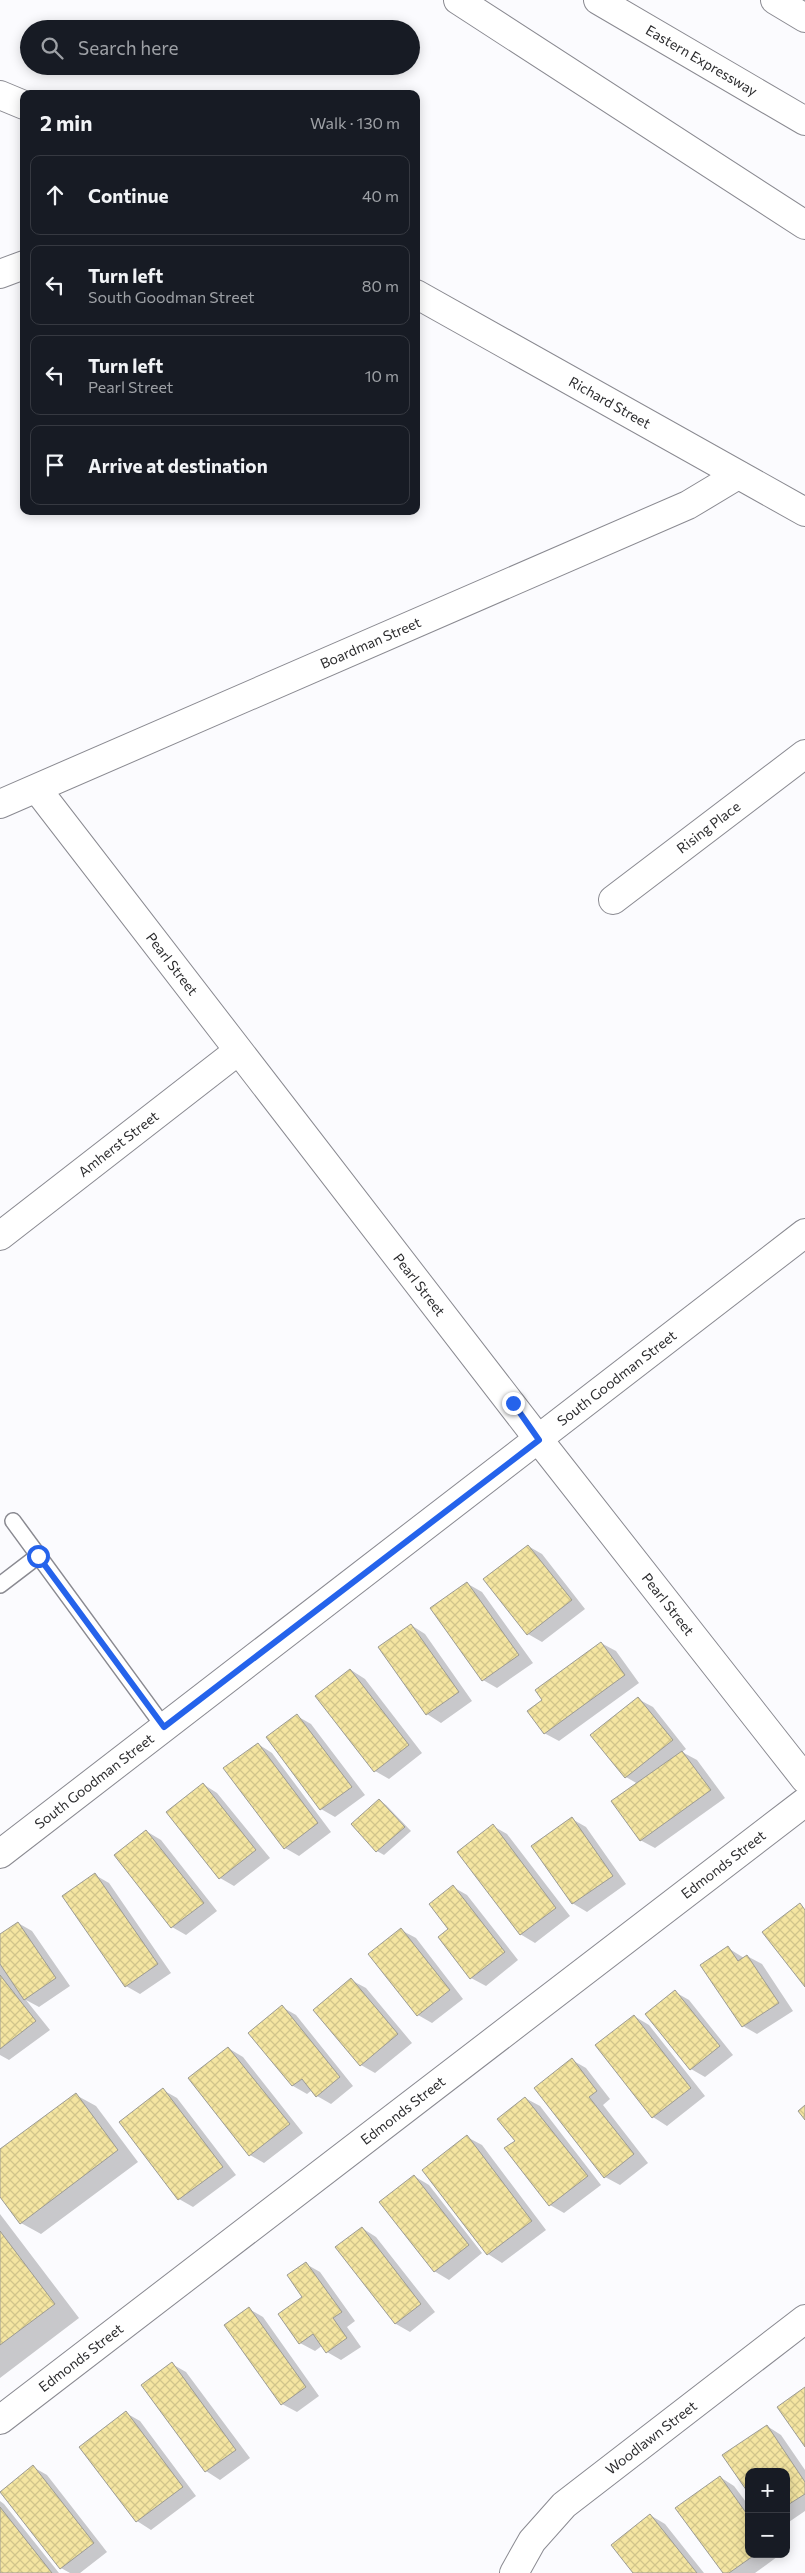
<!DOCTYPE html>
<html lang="en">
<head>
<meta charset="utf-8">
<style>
  :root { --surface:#171b24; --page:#20242c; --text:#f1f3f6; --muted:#9ea1a6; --line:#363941 }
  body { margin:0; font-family:Commissioner,sans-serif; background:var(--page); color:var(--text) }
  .controls { position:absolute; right:15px; bottom:15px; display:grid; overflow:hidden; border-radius:10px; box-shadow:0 2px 12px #0003 }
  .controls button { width:45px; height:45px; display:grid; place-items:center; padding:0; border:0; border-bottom:1px solid var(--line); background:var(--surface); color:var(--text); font:25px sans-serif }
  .stop { position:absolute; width:15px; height:15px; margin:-11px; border:4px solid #2563eb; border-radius:50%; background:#fff }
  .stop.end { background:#2563eb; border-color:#fff; box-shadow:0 1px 5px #0008 }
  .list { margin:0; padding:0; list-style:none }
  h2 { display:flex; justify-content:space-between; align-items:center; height:65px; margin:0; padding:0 20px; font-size:21px }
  h2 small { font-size:16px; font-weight:400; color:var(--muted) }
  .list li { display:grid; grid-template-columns:32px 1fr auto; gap:15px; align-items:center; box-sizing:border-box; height:80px; margin:0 10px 10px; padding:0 10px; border:1px solid var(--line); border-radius:10px }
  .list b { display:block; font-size:19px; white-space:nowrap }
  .list p { margin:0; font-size:16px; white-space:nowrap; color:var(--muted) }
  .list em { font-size:16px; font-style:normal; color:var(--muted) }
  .icon { flex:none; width:28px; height:28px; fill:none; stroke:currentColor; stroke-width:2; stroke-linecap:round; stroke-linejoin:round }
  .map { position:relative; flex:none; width:805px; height:2573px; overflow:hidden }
  .search { position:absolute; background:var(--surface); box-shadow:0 2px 12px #0003; left:20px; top:20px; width:400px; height:55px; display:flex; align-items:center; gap:12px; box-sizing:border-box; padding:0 18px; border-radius:28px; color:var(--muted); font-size:19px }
  .panel { position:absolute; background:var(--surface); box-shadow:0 2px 12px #0003; left:20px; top:90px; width:400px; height:425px; border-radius:10px }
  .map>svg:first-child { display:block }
</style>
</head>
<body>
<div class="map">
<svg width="805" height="2573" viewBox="0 0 805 2573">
  <defs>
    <pattern id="building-cross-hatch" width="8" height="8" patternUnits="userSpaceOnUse" patternTransform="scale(1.25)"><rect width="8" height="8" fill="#f4e5a1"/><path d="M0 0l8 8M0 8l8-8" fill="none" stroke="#d1c58b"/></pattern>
  </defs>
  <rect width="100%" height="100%" fill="#fbfbfe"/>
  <!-- shadow -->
  <path fill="#0003" d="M 528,1546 L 542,1554 L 585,1609 L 542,1642 L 528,1634 Z
    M 468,1584 L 482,1592 L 533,1663 L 497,1688 L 483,1680 Z
    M 411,1625 L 425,1634 L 472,1701 L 441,1723 L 427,1714 Z
    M 601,1643 L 616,1651 L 639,1683 L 559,1741 L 544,1733 L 544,1700 Z
    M 351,1670 L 365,1679 L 422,1753 L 389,1779 L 375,1771 Z
    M 638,1699 L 653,1707 L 686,1749 L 682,1752 L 697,1760 L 725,1798 L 655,1848 L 640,1840 L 638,1784 L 626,1777 Z
    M 297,1716 L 311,1724 L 365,1795 L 335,1817 L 321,1809 Z
    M 258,1744 L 272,1753 L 331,1832 L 299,1856 L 285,1848 Z
    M 203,1784 L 217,1793 L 270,1858 L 234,1886 L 220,1878 Z
    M 379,1800 L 386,1805 L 411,1831 L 384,1855 L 377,1851 L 353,1824 Z
    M 572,1819 L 586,1827 L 626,1884 L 587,1912 L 572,1903 Z
    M 493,1826 L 507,1834 L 570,1916 L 535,1943 L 520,1934 Z
    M 146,1831 L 161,1840 L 217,1911 L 186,1935 L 172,1927 Z
    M 95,1875 L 109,1883 L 171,1973 L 140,1994 L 126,1986 Z
    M 453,1887 L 467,1895 L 518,1960 L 486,1986 L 471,1978 L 450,1929 Z
    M 18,1923 L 32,1931 L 70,1986 L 39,2007 L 26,2000 L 50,2030 L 9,2060 L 0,2055 L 0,1936 Z
    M 401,1930 L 416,1938 L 463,1999 L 432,2023 L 418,2015 Z
    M 728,1948 L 744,1958 L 747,1956 L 762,1964 L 793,2011 L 757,2034 L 743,2026 Z
    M 351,1980 L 366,1988 L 412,2043 L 375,2073 L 361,2065 Z
    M 675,1992 L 689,2000 L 733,2055 L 705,2077 L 691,2069 L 647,2014 Z
    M 282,2007 L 296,2015 L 353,2086 L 331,2104 L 317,2096 L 312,2090 L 307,2094 L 293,2086 L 250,2033 Z
    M 634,2016 L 649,2025 L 705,2096 L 667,2126 L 653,2117 L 597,2046 Z
    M 228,2048 L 243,2057 L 303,2133 L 264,2163 L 250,2155 Z
    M 572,2060 L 586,2068 L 610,2099 L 603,2105 L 648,2163 L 620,2185 L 605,2177 Z
    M 163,2090 L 177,2098 L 236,2175 L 193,2207 L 179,2199 Z
    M 76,2095 L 96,2106 L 138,2162 L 41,2234 L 21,2223 L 0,2195 L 0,2151 Z
    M 525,2098 L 540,2106 L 601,2185 L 564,2213 L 550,2205 Z
    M 467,2137 L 482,2145 L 546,2230 L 502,2263 L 488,2254 L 424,2170 Z
    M 414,2176 L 429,2185 L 482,2253 L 449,2280 L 434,2271 Z
    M 0,2214 L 79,2318 L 0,2378 Z
    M 362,2228 L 376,2237 L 435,2312 L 410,2332 L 396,2324 L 337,2247 Z
    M 306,2264 L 320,2272 L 355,2321 L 347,2327 L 361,2347 L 341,2360 L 327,2352 L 323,2345 L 315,2351 L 300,2343 Z
    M 249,2309 L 263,2317 L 319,2396 L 297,2412 L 282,2404 Z
    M 172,2364 L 186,2372 L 250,2458 L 220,2480 L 206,2471 L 142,2385 Z
    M 126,2413 L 140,2421 L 196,2496 L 151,2530 L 137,2521 Z
    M 767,2426 L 781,2435 L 805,2470 L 805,2511 L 786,2524 L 786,2472 L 724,2456 Z
    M 33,2467 L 47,2475 L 107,2552 L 80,2573 L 70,2573 L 61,2568 L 1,2491 Z
    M 720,2477 L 734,2486 L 749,2506 L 749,2554 L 781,2554 L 755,2573 L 724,2573 Z
    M 0,2501 L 4,2504 L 59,2573 L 0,2573 Z
    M 650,2515 L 665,2524 L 704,2573 L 635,2573 Z"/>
  <!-- building -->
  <path fill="url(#building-cross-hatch)" stroke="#9c9b94" d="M 528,1545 L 572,1600 L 527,1635 L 483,1579 Z
    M 467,1582 L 519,1655 L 482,1681 L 430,1608 Z
    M 411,1624 L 459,1692 L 426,1715 L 378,1647 Z
    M 601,1642 L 625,1675 L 544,1734 L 527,1711 L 542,1700 L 535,1690 Z
    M 350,1669 L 409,1745 L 374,1772 L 315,1696 Z
    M 638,1697 L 673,1740 L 625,1778 L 590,1735 Z
    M 297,1714 L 352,1787 L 320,1810 L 266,1737 Z
    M 258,1743 L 318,1823 L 284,1849 L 223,1768 Z
    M 682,1751 L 711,1790 L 640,1841 L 611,1801 Z
    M 203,1783 L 256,1850 L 219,1879 L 166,1812 Z
    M 379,1799 L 405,1827 L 376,1852 L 351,1824 Z
    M 572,1817 L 613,1876 L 572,1904 L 531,1846 Z
    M 493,1824 L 556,1908 L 520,1935 L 457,1852 Z
    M 146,1830 L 204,1903 L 171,1928 L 114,1855 Z
    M 95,1873 L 158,1964 L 125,1987 L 62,1896 Z
    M 453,1885 L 505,1952 L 470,1979 L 438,1937 L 448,1929 L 429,1904 Z
    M 800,1903 L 805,1910 L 805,1987 L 762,1932 Z
    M 18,1922 L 56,1978 L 24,2000 L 0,1964 L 0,1934 Z
    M 401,1928 L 450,1990 L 417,2016 L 368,1954 Z
    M 728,1946 L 738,1961 L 747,1955 L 779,2003 L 742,2027 L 700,1965 Z
    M 0,1975 L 36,2021 L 0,2049 Z
    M 351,1978 L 398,2034 L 360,2066 L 313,2010 Z
    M 675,1990 L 720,2046 L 690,2070 L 645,2014 Z
    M 282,2005 L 340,2077 L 316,2097 L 302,2079 L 292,2086 L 248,2033 Z
    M 634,2015 L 691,2088 L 652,2118 L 595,2045 Z
    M 228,2047 L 290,2124 L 249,2156 L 188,2078 Z
    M 572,2058 L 597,2091 L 589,2097 L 634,2154 L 604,2178 L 534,2088 Z
    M 163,2088 L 223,2167 L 178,2200 L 119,2122 Z
    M 76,2093 L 118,2150 L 20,2224 L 0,2197 L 0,2149 Z
    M 525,2097 L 588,2176 L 549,2206 L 504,2148 L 515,2141 L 497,2119 Z
    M 805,2105 L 805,2120 L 798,2111 Z
    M 467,2135 L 532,2221 L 487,2255 L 422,2170 Z
    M 414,2175 L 469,2245 L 434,2272 L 379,2202 Z
    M 362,2227 L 421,2304 L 395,2324 L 335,2247 Z
    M 0,2231 L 55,2304 L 0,2345 Z
    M 306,2262 L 342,2312 L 333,2318 L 347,2338 L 326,2353 L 313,2334 L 299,2344 L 278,2314 L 302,2297 L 287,2275 Z
    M 249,2307 L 306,2387 L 281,2405 L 224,2325 Z
    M 172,2362 L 236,2450 L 205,2472 L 141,2385 Z
    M 805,2387 L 805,2447 L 777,2407 Z
    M 126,2411 L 183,2487 L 136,2522 L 79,2447 Z
    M 767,2425 L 805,2482 L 805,2494 L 786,2506 L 786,2472 L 749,2472 L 749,2494 L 722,2455 Z
    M 33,2465 L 94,2543 L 60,2569 L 0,2492 Z
    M 720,2476 L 749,2517 L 749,2554 L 756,2554 L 729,2573 L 723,2573 L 675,2508 Z
    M 0,2507 L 52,2573 L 0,2573 Z
    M 650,2514 L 697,2573 L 633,2573 L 611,2545 Z"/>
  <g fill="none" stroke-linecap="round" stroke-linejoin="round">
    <!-- service casing -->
    <g stroke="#8a8a91" stroke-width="18">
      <path id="service" d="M 13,1521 L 164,1727
        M 0,1585 L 38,1556"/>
    </g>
    <!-- minor casing -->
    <g stroke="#8a8a91" stroke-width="30">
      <g id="minor">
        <path d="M 0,95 L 24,105"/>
        <path d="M 0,274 L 24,265"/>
        <path id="s1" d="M 416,294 L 805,512"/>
        <path id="s2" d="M 37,789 L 539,1440 L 805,1779"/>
        <path id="s3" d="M 0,804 L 688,505 L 738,475"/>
        <path id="s4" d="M 613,900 L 805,754"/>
        <path id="s5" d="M 0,1236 L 238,1051"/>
        <path id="s6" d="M 0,2420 L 805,1802"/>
        <path id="s7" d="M 514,2573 L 532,2541 L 564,2505 L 805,2319"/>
      </g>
    </g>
    <!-- secondary casing -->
    <g stroke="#8a8a91" stroke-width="30">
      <g id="secondary">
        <path id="s8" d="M 0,1854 L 805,1233"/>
      </g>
    </g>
    <!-- motorway casing -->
    <g stroke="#8a8a91" stroke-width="30">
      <g id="motorway">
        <path d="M 458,0 L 805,225"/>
        <path id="s9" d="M 598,0 L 805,121"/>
        <path d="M 775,0 L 805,18"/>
      </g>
    </g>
    <!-- service -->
    <use href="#service" stroke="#fff" stroke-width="15"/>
    <!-- minor -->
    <use href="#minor" stroke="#fff" stroke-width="28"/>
    <!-- secondary -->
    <use href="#secondary" stroke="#fff" stroke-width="28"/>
    <!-- motorway -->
    <use href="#motorway" stroke="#fff" stroke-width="28"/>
  </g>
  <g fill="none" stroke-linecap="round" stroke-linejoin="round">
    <!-- route -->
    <path stroke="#2563eb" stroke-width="6" d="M 38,1556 L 164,1727 L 539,1440 L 513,1403"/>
  </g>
  <g text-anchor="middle" stroke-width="4" stroke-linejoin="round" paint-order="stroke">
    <!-- street labels -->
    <g font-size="14" fill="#2c2c2e" stroke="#fff">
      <text dy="5" stroke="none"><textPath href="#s9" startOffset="120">Eastern Expressway</textPath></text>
      <text dy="5" stroke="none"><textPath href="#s1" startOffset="222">Richard Street</textPath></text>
      <text dy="5" stroke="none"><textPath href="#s3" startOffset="404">Boardman Street</textPath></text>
      <text dy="5" stroke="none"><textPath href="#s4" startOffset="120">Rising Place</textPath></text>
      <text dy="5" stroke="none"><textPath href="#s2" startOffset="221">Pearl Street</textPath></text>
      <text dy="5" stroke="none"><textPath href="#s5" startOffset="150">Amherst Street</textPath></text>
      <text dy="5" stroke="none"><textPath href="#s2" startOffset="626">Pearl Street</textPath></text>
      <text dy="5" stroke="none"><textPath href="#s8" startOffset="779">South Goodman Street</textPath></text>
      <text dy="5" stroke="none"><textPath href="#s2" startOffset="1031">Pearl Street</textPath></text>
      <text dy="5" stroke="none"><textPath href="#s8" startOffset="119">South Goodman Street</textPath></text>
      <text dy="5" stroke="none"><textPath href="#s6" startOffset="912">Edmonds Street</textPath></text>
      <text dy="5" stroke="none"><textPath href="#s6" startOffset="508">Edmonds Street</textPath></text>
      <text dy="5" stroke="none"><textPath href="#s6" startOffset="102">Edmonds Street</textPath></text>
      <text dy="5" stroke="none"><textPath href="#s7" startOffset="195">Woodlawn Street</textPath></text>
    </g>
  </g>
</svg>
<div class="controls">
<button>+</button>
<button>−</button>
</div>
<div class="stop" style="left:38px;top:1556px"></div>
<div class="stop end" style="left:513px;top:1403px"></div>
<div class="search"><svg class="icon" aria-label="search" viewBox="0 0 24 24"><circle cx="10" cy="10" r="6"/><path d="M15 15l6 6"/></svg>Search here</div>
<section class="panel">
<h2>2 min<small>Walk · 130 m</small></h2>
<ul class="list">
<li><svg class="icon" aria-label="ahead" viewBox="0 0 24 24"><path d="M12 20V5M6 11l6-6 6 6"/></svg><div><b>Continue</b></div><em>40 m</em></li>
<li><svg class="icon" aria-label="left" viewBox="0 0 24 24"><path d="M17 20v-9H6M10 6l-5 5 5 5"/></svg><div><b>Turn left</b><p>South Goodman Street</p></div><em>80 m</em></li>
<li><svg class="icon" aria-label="left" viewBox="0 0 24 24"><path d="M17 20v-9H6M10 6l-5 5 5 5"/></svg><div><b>Turn left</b><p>Pearl Street</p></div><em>10 m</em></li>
<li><svg class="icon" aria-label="arrive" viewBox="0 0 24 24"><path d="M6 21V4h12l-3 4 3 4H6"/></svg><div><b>Arrive at destination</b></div></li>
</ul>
</section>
</div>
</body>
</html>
